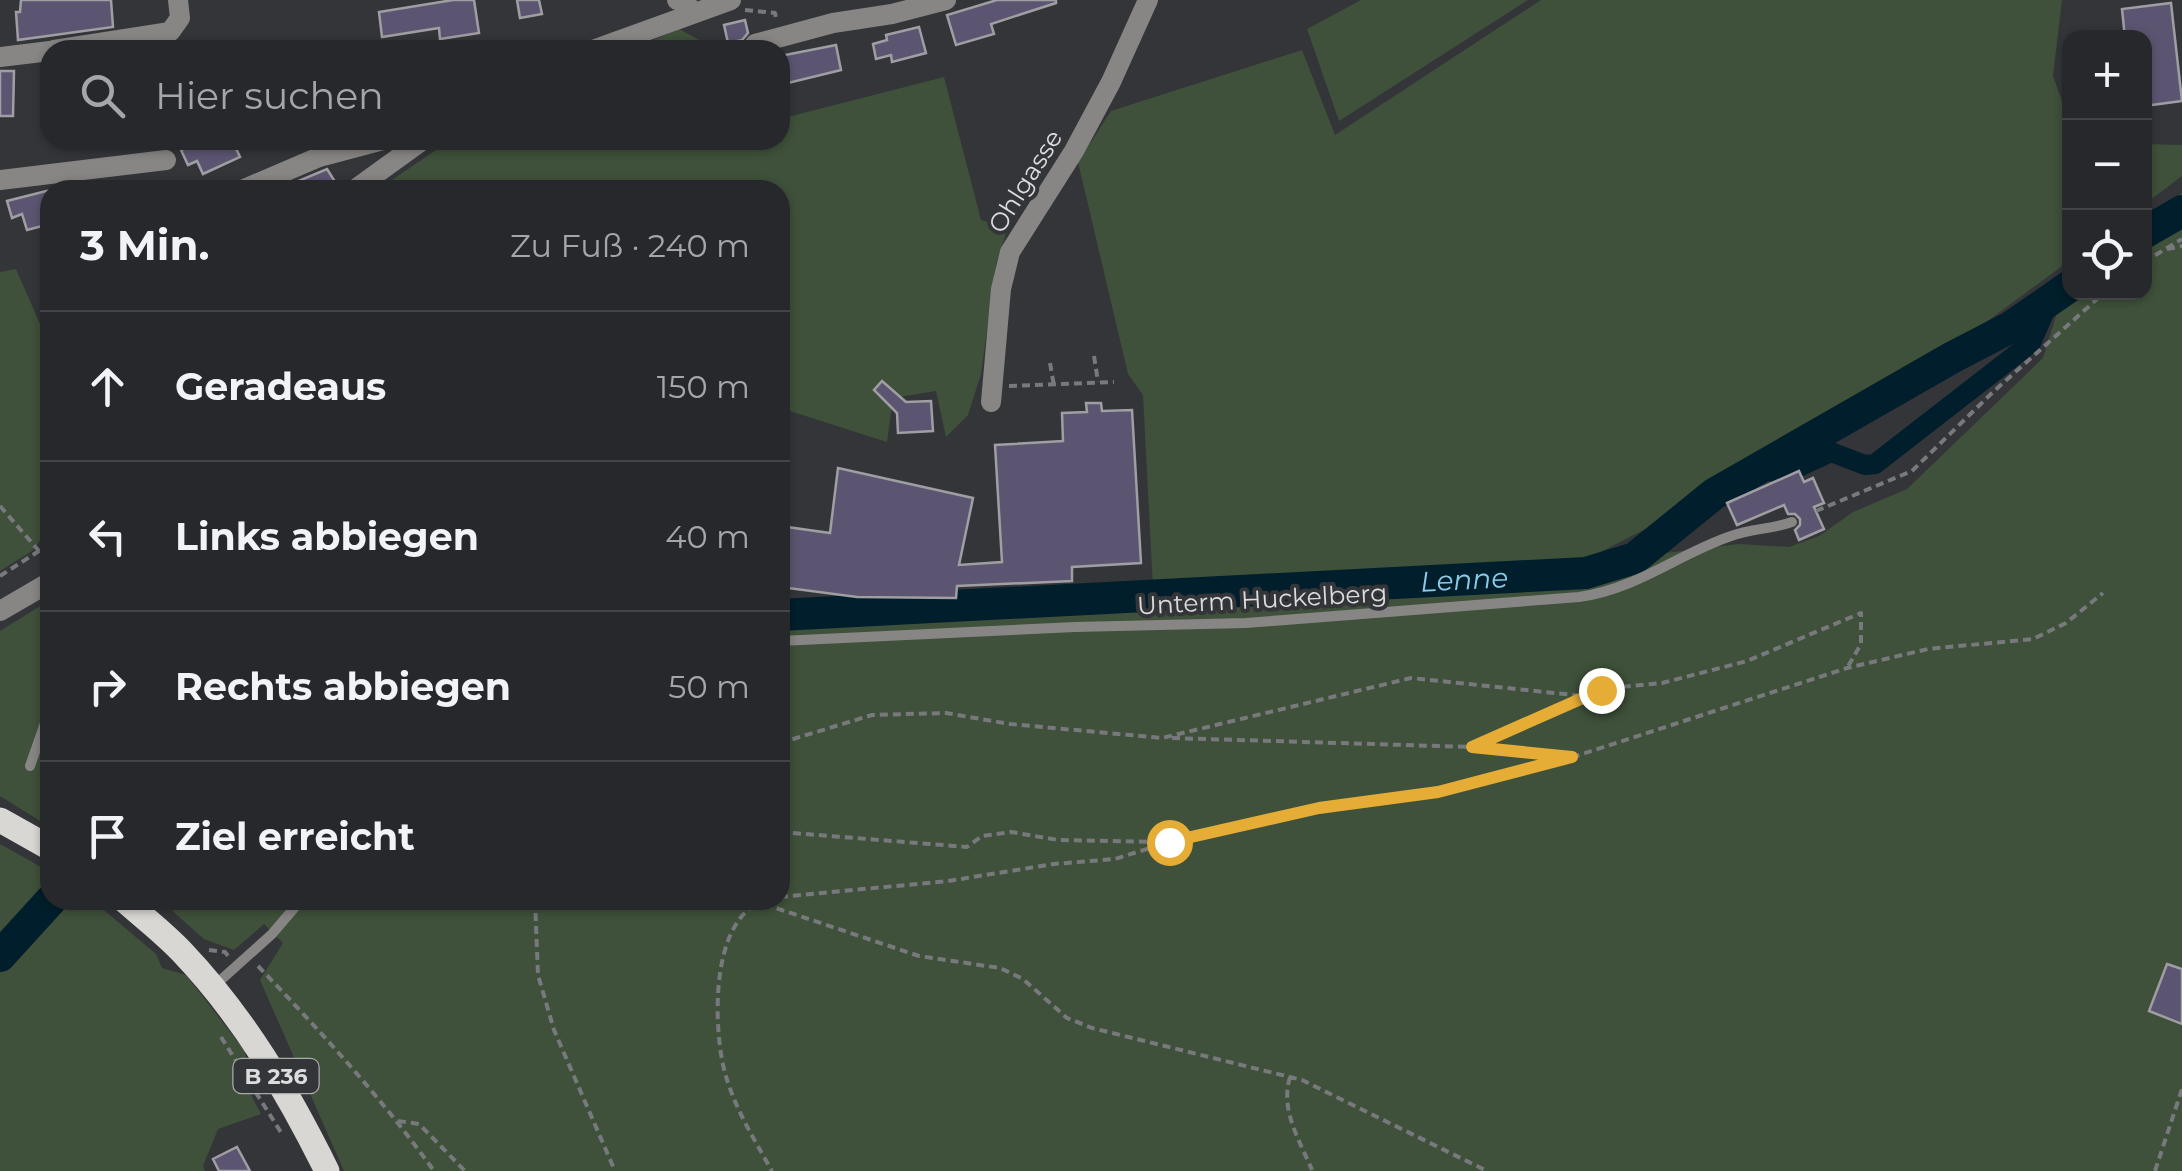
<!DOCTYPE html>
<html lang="de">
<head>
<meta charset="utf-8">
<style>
  :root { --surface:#27282b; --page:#333437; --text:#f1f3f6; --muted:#a4a6a9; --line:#434447 }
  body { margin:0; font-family:Montserrat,sans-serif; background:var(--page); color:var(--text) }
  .controls { position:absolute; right:30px; top:30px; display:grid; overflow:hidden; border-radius:20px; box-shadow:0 2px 8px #0004 }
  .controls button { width:90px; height:90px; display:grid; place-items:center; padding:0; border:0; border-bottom:2px solid var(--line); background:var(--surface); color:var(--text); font:50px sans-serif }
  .stop { position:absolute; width:30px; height:30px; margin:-22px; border:8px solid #e5ad36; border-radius:50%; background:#fff }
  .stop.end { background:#e5ad36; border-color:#fff; box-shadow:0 2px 10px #0008 }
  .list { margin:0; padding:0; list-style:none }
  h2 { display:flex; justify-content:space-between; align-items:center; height:130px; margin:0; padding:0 40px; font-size:42px }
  h2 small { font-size:32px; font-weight:400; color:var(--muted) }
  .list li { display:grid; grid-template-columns:65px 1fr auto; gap:30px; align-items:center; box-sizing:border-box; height:150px; padding:0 40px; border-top:2px solid var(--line) }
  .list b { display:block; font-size:38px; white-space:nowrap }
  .list em { font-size:32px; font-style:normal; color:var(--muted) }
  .icon { flex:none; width:55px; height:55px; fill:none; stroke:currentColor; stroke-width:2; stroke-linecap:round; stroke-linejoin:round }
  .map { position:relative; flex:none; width:2182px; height:1171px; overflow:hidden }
  .search { position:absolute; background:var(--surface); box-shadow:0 2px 8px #0004; left:40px; top:40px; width:750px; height:110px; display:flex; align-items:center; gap:25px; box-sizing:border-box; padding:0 35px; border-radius:30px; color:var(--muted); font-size:38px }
  .panel { position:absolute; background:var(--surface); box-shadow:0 2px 8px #0004; left:40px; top:180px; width:750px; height:730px; border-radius:30px }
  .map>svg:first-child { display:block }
</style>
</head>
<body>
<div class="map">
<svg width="2182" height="1171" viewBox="0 0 2182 1171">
  <rect width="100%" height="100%" fill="#343539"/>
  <!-- green -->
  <path fill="#3f513a" d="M 1361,0 L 1528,0 L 1339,121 L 1307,29 Z
    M 1541,0 L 2062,0 L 2053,76 L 2069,120 L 2069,261 L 1843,428 L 1577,564 L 1738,544 L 1789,547 L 1819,536 L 1853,512 L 1907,489 L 2043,358 L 2068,277 L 2070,292 L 2144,292 L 2145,221 L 2182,193 L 2182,1171 L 344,1171 L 260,980 L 283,943 L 264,924 L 234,950 L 204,939 L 160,900 L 780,900 L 780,601 L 959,600 L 1153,588 L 1143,395 L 1128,374 L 1078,162 L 1111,111 L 1302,50 L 1335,135 Z
    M 679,29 L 718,50 L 629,50 Z
    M 944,77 L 981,220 L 1008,227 L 996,265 L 981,374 L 968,415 L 946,437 L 936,391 L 893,398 L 887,442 L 790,411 L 780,412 L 780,190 L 377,190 L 451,140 L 780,140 L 780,119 Z
    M 2144,144 L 2182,145 L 2182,176 L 2145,204 Z
    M 16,269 L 50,347 L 50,528 L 32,551 L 0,571 L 0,272 Z
    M 50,600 L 50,827 L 0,796 L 0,631 Z
    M 0,844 L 50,872 L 50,900 L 92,900 L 156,954 L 162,968 L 186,975 L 245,1051 L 251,1095 L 261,1114 L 218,1129 L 203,1166 L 205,1171 L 0,1171 Z"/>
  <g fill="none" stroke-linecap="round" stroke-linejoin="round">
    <!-- canal -->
    <path stroke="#001e2b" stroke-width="20" d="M 1761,470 L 1786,473 L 1831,452 L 1865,465 L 1875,464 L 2031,343 L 2049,301"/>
    <!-- river -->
    <g stroke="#001e2b" stroke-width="32">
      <path d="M 2144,233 L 2182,211"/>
      <path id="s1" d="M 780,615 L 1586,573 L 1635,558 L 1714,494 L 1953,357 L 2011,327 L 2070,286"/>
      <path d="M 0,956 L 51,900"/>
    </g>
  </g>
  <!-- building -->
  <path fill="#5c5571" stroke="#9f9ea3" stroke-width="2.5" d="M 21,0 L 111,0 L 113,27 L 18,40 L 16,12 L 20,12 Z
    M 453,0 L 474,0 L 479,33 L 440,39 L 439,28 L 382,37 L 379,12 Z
    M 517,0 L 539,0 L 542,14 L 520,18 Z
    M 997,0 L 1056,0 L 1056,3 L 991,24 L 994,34 L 956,45 L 947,15 Z
    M 2171,3 L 2182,101 L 2144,106 L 2144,38 L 2125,38 L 2122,9 Z
    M 745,20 L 748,33 L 742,40 L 728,43 L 724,25 Z
    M 919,27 L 926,53 L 892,62 L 891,55 L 876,59 L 873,44 L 887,40 L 886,35 Z
    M 836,45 L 841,70 L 780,85 L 780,56 Z
    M 0,71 L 14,71 L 13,116 L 0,116 Z
    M 204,140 L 232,140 L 240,157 L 203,174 L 197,161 L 188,165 L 181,150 Z
    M 327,169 L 334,180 L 318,190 L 277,190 Z
    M 50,190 L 50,224 L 27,230 L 22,214 L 12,218 L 7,201 Z
    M 882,381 L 906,402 L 931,401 L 933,431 L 898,433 L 897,413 L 874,390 Z
    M 1086,403 L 1101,403 L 1102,411 L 1132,410 L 1141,563 L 1072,567 L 1072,581 L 957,586 L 956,598 L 857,597 L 780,587 L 780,526 L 830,533 L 838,468 L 973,498 L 959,565 L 1002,562 L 995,445 L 1063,441 L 1062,413 L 1087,412 Z
    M 1799,471 L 1804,482 L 1813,478 L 1824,503 L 1814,507 L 1824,529 L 1799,540 L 1795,530 L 1800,525 L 1800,519 L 1795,514 L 1788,514 L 1784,505 L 1737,525 L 1727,503 Z
    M 2167,964 L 2182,969 L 2182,1024 L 2149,1011 Z
    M 237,1147 L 250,1171 L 219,1171 L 213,1159 Z"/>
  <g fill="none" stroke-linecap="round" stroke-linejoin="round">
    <!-- path -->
    <path stroke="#78797c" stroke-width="4" stroke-dasharray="8 5" stroke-linecap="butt" d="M 745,10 L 775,13 L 776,18
      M 164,180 L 165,190
      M 2167,249 L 2182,246
      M 2144,262 L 2182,239
      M 1094,356 L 1098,382
      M 1050,363 L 1054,386
      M 1009,386 L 1114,382
      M 0,506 L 39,551 L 46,564
      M 1816,511 L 1912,471 L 1993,392 L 2105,292
      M 0,576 L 39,551 L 50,540
      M 1172,738 L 1472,747 L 1567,757
      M 780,743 L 872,715 L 946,713 L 1010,724 L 1162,738 L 1411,678 L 1583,696 L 1601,689 L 1662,683 L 1747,661 L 1861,613 L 1861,644 L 1847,668
      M 1476,745 L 1581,697
      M 780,832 L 967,847 L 982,836 L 1011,832 L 1058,840 L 1165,842
      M 780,897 L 948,881 L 1054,864 L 1115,859 L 1169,842 L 1319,808 L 1438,792 L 1573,757 L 1847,668 L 1928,649 L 2033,639 L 2066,623 L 2103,593
      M 91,900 L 103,909
      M 535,900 L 538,975 L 554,1030 L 615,1171
      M 752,900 L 919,956 L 1000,968 L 1023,979 L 1067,1018 L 1092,1028 L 1302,1080 L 1487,1171
      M 767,900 C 709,915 713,1029 725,1073 C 735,1109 754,1139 772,1171
      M 209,950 L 225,952 L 228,956
      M 258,966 C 321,1032 381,1097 434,1171
      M 221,1037 L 282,1134
      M 1290,1077 C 1280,1110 1299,1139 1312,1170
      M 398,1121 L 419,1124 L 465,1171
      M 2155,1171 L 2182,1089"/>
    <!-- service -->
    <path stroke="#878684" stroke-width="10" d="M 780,641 L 1075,627 L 1246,623 L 1579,597 C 1637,589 1678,554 1731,536 C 1750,529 1772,529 1792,522
      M 30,766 L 50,709
      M 213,987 L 272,934 L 301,900"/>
    <!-- minor -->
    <path stroke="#878684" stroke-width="20" d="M 677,0 L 686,1 L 691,13
      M 755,44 L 833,23 L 892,14 L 946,0
      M 54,50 L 170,32 L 180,18 L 178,0
      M 0,57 L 50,51
      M 0,180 L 166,160
      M 242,190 L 319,157 L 383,140
      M 991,402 L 1001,289 L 1010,252 L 1074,151 L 1111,82 L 1148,0"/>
    <!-- tertiary -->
    <path stroke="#878684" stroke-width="20" d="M 593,50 L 731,0
      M 354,190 L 423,140
      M 0,611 L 50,582"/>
    <!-- primary -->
    <path stroke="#d9d7d3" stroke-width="25" d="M 0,820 L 50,848
      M 124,900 C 143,917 164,933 182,952 C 243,1016 288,1092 327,1171"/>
  </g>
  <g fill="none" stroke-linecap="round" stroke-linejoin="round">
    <!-- route -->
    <path stroke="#e5ad36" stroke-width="12" d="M 1169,842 L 1319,808 L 1438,792 L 1572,757 L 1472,747 L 1601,690"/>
  </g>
  <g text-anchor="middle" stroke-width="8" stroke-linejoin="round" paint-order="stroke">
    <!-- shield labels -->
    <rect fill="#343539" stroke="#a9aaac" stroke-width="2.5" x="233.5" y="1059" width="85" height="34" rx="8"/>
    <g font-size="22" font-weight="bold" fill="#dbdcde">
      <text x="276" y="1084">B 236</text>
    </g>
    <!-- street labels -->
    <g font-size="25" fill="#dbdcde" stroke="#343539">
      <text transform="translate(1025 181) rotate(-58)" y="9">Ohlgasse</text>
      <text transform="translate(1262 599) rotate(-3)" y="9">Unterm Huckelberg</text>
    </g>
    <!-- water labels -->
    <g font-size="28" font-style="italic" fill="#8bcbe7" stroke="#343539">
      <text dy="10" stroke="none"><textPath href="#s1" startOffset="685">Lenne</textPath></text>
    </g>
  </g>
</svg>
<div class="controls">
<button>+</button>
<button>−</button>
<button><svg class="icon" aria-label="locate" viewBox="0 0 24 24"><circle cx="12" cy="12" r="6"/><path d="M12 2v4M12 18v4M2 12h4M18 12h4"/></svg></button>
</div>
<div class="stop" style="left:1169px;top:842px"></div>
<div class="stop end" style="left:1601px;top:690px"></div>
<div class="search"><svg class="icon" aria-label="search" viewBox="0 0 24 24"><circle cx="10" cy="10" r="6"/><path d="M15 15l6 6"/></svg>Hier suchen</div>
<section class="panel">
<h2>3 Min.<small>Zu Fuß · 240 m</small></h2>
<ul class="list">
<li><svg class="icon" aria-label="ahead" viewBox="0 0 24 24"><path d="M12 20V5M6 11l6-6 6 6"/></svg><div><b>Geradeaus</b></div><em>150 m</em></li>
<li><svg class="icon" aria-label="left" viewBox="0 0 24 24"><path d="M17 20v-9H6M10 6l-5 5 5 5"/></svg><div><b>Links abbiegen</b></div><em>40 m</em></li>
<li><svg class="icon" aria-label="right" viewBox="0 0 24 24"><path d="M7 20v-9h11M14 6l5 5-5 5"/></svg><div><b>Rechts abbiegen</b></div><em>50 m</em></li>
<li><svg class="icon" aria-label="arrive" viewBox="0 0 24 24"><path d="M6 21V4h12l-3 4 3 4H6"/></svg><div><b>Ziel erreicht</b></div></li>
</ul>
</section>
</div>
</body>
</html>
